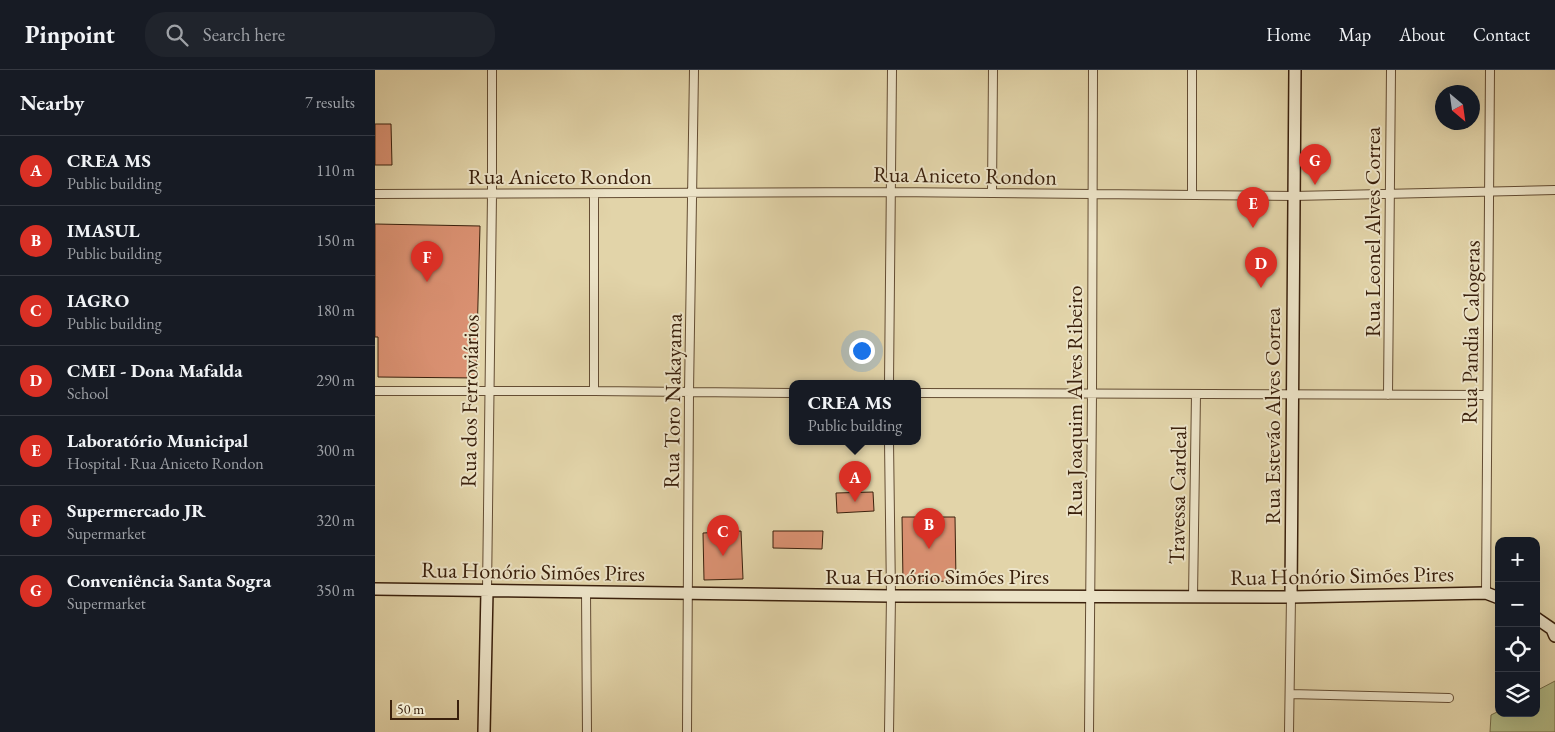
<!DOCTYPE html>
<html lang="en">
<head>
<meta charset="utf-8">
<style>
  :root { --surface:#171b24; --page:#20242c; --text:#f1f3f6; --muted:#9ea1a6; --line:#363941; --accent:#d93025 }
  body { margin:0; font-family:"EB Garamond",serif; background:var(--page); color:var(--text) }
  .controls { position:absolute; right:15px; bottom:15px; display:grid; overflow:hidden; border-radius:10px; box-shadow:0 5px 20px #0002 }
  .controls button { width:45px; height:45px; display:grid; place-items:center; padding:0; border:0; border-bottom:1px solid var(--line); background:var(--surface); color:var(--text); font:25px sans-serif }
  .compass { position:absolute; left:1060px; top:15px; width:45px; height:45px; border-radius:50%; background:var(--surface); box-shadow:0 5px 20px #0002; rotate:151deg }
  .scale { position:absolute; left:15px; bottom:12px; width:69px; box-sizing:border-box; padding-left:5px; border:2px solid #3a200c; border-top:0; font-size:14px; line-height:18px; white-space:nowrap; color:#3a200c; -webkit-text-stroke:4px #ece3c7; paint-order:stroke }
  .you { position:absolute; left:486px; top:280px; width:18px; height:18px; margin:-12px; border:4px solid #fff; border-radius:50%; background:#1a73e8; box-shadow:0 0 0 8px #1a73e833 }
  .badge { display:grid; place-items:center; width:32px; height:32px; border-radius:50%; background:var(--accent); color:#fff; font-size:16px; font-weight:700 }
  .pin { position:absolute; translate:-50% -41px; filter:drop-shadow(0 1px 2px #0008) }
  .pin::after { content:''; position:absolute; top:26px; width:18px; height:15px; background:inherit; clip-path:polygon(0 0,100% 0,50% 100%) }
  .popup { position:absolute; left:414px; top:310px; width:132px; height:65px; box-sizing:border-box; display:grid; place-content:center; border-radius:10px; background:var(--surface); filter:drop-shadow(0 1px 4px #0005); font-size:16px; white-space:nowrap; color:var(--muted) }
  .popup b { font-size:19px; color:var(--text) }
  .popup::after { content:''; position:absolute; left:50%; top:100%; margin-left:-10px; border:10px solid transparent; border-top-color:var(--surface) }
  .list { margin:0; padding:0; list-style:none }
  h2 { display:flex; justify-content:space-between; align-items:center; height:65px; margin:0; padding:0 20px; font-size:21px }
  h2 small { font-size:16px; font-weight:400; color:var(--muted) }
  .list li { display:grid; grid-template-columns:32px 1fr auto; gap:15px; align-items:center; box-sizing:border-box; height:70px; padding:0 20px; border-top:1px solid var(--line) }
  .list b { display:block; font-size:19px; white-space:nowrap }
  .list p { margin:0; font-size:16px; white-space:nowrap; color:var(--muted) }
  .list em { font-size:16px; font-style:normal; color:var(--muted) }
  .icon { flex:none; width:28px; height:28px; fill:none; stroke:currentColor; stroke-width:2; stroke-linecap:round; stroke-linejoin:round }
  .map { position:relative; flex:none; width:1180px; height:662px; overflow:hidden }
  header { display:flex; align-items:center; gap:30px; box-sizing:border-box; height:70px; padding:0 25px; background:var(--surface); border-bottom:1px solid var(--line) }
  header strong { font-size:24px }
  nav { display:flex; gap:28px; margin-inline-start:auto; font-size:18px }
  .search { width:350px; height:45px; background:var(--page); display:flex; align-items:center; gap:12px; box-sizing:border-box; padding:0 18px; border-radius:20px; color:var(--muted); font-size:19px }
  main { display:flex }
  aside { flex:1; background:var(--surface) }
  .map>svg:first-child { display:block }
</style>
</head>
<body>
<header>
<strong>Pinpoint</strong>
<div class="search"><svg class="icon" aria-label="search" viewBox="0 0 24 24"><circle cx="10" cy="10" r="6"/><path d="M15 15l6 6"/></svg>Search here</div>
<nav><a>Home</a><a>Map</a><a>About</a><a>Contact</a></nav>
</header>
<main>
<aside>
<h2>Nearby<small>7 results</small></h2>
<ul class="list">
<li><span class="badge">A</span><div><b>CREA MS</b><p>Public building</p></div><em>110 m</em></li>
<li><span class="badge">B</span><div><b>IMASUL</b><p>Public building</p></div><em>150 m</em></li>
<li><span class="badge">C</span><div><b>IAGRO</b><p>Public building</p></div><em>180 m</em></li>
<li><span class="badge">D</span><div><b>CMEI - Dona Mafalda</b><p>School</p></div><em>290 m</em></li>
<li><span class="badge">E</span><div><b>Laboratório Municipal</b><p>Hospital · Rua Aniceto Rondon</p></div><em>300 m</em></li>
<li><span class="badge">F</span><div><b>Supermercado JR</b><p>Supermarket</p></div><em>320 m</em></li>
<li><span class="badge">G</span><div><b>Conveniência Santa Sogra</b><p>Supermarket</p></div><em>350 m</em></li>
</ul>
</aside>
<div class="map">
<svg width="1180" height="662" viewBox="0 0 1180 662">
  <rect width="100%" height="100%" fill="#e2d4a9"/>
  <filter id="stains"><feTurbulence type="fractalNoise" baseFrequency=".004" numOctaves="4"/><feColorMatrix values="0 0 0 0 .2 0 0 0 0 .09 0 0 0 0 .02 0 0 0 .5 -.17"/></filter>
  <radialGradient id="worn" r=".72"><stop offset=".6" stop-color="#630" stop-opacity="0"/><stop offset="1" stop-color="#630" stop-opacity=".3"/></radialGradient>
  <!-- green -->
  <path fill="#b4bc87" stroke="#776e4a" d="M 1180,611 L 1180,662 L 1115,662 L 1116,645 L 1124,641 L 1124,643 L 1161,643 L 1161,621 Z"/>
  <!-- building -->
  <path fill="#da9172" stroke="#3a200c" d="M 0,54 L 16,54 L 17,95 L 0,95 Z
    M 0,154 L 105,156 L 101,308 L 3,307 L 3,267 L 0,267 Z
    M 498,422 L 499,441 L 462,443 L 461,423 Z
    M 527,447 L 580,447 L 581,511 L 528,512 Z
    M 366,461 L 368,509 L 329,510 L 328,463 Z
    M 398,461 L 448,461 L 447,479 L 398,478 Z"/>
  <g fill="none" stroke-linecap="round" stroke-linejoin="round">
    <!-- street casing -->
    <g stroke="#644d33" stroke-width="10">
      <path id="street" d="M 817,0 L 817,125
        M 219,123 L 219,321
        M 617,123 L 618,0
        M 0,124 L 516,122 L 919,126 L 1180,120
        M 514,313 L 517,0
        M 0,321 L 219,321 L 418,323
        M 542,323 L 1112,325
        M 1013,325 L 1016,0
        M 112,521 L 117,124 L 117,0
        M 211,522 L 212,662
        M 1111,523 L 1115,0
        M 818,527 L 821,324
        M 915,624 L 1074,628
        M 312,662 L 314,322 L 319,0
        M 514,662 L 516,526 L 514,371
        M 714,662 L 717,324 L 718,0
        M 914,662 L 916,527"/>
    </g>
    <!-- secondary casing -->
    <g stroke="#3a200c" stroke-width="14">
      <path id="secondary" d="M 0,519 L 516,526 L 916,527 L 1111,523 L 1124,528
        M 916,527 L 920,0
        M 1161,548 L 1177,559 L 1180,566
        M 109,662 L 112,521"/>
    </g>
    <!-- street -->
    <use href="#street" stroke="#ece3c7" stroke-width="8"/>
    <!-- secondary -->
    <use href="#secondary" stroke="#ece3c7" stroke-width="11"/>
  </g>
  <g text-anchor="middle" stroke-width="4" stroke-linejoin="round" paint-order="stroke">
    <!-- street labels -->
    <g font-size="22" fill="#3a200c" stroke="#ece3c7">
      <text transform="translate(590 105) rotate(1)" y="8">Rua Aniceto Rondon</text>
      <text x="185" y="114">Rua Aniceto Rondon</text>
      <text transform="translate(997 162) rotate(-90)" y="8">Rua Leonel Alves Correa</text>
      <text transform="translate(1095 262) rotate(-89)" y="8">Rua Pandia Calogeras</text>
      <text transform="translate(94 331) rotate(-89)" y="8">Rua dos Ferroviários</text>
      <text transform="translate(297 331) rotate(-89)" y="8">Rua Toro Nakayama</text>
      <text transform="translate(699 331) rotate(-90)" y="8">Rua Joaquim Alves Ribeiro</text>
      <text transform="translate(897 346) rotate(-90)" y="8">Rua Estevão Alves Correa</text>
      <text transform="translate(802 425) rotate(-89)" y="8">Travessa Cardeal</text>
      <text transform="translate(158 501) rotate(1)" y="8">Rua Honório Simões Pires</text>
      <text transform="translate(967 505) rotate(-1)" y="8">Rua Honório Simões Pires</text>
      <text x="562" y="514">Rua Honório Simões Pires</text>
    </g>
  </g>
  <rect width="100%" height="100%" filter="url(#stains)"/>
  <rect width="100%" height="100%" fill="url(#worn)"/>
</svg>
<div class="controls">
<button>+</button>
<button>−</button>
<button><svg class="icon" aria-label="locate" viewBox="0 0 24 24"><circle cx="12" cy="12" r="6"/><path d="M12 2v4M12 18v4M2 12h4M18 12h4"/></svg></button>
<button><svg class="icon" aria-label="layers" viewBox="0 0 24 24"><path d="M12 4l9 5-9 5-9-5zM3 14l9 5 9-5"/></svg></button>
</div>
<svg class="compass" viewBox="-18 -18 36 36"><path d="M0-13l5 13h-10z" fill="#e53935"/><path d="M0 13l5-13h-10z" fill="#9ea1a6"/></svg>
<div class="scale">50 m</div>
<div class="you"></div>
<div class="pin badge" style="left:480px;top:432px">A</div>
<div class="popup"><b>CREA MS</b>Public building</div>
<div class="pin badge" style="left:554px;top:479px">B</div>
<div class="pin badge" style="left:348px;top:486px">C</div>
<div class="pin badge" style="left:886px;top:218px">D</div>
<div class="pin badge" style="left:878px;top:158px">E</div>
<div class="pin badge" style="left:52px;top:212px">F</div>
<div class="pin badge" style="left:940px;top:115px">G</div>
</div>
</main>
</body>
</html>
